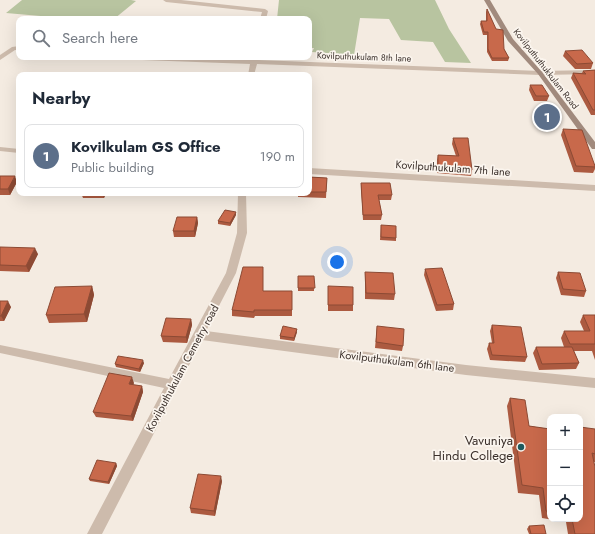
<!DOCTYPE html>
<html lang="en">
<head>
<meta charset="utf-8">
<style>
  :root { --surface:#fff; --page:#f2f2f3; --text:#1f2937; --muted:#747a83; --line:#e0e1e3; --accent:#1f5a5e }
  body { margin:0; font-family:Jost,sans-serif; background:var(--page); color:var(--text) }
  .controls { position:absolute; right:12px; bottom:12px; display:grid; overflow:hidden; border-radius:8px; box-shadow:0 4px 16px #0002 }
  .controls button { width:36px; height:36px; display:grid; place-items:center; padding:0; border:0; border-bottom:1px solid var(--line); background:var(--surface); color:var(--text); font:20px sans-serif }
  .you { position:absolute; left:337px; top:262px; width:14px; height:14px; margin:-10px; border:3px solid #fff; border-radius:50%; background:#1a73e8; box-shadow:0 0 0 6px #1a73e833 }
  .badge { display:grid; place-items:center; width:26px; height:26px; border-radius:50%; background:var(--accent); color:#fff; font-size:13px; font-weight:700 }
  .pin { position:absolute; translate:-50% -50%; border:2px solid #fff; box-shadow:0 1px 4px #0006 }
  .list { margin:0; padding:0; list-style:none }
  h2 { display:flex; justify-content:space-between; align-items:center; height:52px; margin:0; padding:0 16px; font-size:17px }
  h2 small { font-size:13px; font-weight:400; color:var(--muted) }
  .list li { display:grid; grid-template-columns:26px 1fr auto; gap:12px; align-items:center; box-sizing:border-box; height:64px; margin:0 8px 8px; padding:0 8px; border:1px solid var(--line); border-radius:8px }
  .list b { display:block; font-size:15px; white-space:nowrap }
  .list p { margin:0; font-size:13px; white-space:nowrap; color:var(--muted) }
  .list em { font-size:13px; font-style:normal; color:var(--muted) }
  .icon { flex:none; width:22px; height:22px; fill:none; stroke:currentColor; stroke-width:2; stroke-linecap:round; stroke-linejoin:round }
  .map { position:relative; flex:none; width:595px; height:534px; overflow:hidden }
  .search { position:absolute; background:var(--surface); box-shadow:0 4px 16px #0002; left:16px; top:16px; width:296px; height:44px; display:flex; align-items:center; gap:10px; box-sizing:border-box; padding:0 14px; border-radius:8px; color:var(--muted); font-size:15px }
  .panel { position:absolute; background:var(--surface); box-shadow:0 4px 16px #0002; left:16px; top:72px; width:296px; height:124px; border-radius:8px }
  .map>svg:first-child { display:block }
</style>
</head>
<body>
<div class="map">
<svg width="595" height="534" viewBox="0 0 595 534">
  <rect width="100%" height="100%" fill="#f4ebe1"/>
  <!-- green -->
  <path fill="#b8c4a0" d="M 22,0 L 131,0 L 136,1 L 114,19 L 75,19 L 6,13 Z
    M 279,0 L 435,0 L 449,29 L 471,63 L 445,62 L 433,42 L 401,40 L 389,19 L 360,18 L 354,55 L 312,52 L 314,48 L 309,48 L 309,19 L 277,19 Z"/>
  <g fill="none" stroke-linecap="round" stroke-linejoin="round">
    <!-- street -->
    <path fill="#cdbbac" fill-rule="evenodd" d="M 163,0 L 181,0 L 265,9 L 268,11 L 266,19 L 260,19 L 262,12 L 166,2 Z
      M 19,46 L 19,50 L 15,50 L 0,60 L 0,55 L 12,47 Z
      M 112,57 L 251,60 L 252,57 L 258,57 L 258,60 L 540,71 L 595,70 L 595,74 L 540,75 L 257,64 L 254,75 L 248,75 L 250,64 L 115,59 Z
      M 0,147 L 19,149 L 19,153 L 0,151 Z
      M 309,168 L 595,185 L 595,191 L 309,174 Z
      M 238,193 L 246,193 L 247,233 L 236,273 L 206,331 L 466,365 L 595,378 L 595,388 L 466,375 L 202,340 L 102,534 L 87,534 L 164,388 L 0,353 L 0,345 L 169,379 L 226,273 L 237,233 Z"/>
    <!-- secondary -->
    <path fill="#a18a7d" fill-rule="evenodd" d="M 484,0 L 490,0 L 513,39 L 542,72 L 595,142 L 595,149 L 592,149 L 538,74 L 508,41 Z"/>
  </g>
  <!-- wall -->
  <path fill="#ac5a40" d="M 487,9 L 504,49 L 509,58 L 508,61 L 492,61 L 487,52 L 487,35 L 483,35 L 480,24 L 481,21 L 486,21 L 486,12 Z
    M 565,51 L 593,63 L 591,69 L 575,69 L 563,56 Z
    M 595,70 L 595,115 L 591,115 L 571,78 L 573,73 L 582,73 L 583,71 Z
    M 530,85 L 549,96 L 547,101 L 534,101 L 529,90 Z
    M 563,129 L 595,166 L 595,169 L 593,173 L 574,172 L 561,135 Z
    M 453,138 L 472,170 L 471,176 L 437,173 L 437,160 L 438,155 L 456,156 L 452,144 Z
    M 0,176 L 17,182 L 10,195 L 0,195 Z
    M 309,177 L 327,178 L 326,198 L 298,197 L 298,193 L 309,193 Z
    M 361,183 L 392,195 L 391,200 L 379,200 L 382,215 L 381,220 L 363,220 L 361,187 Z
    M 81,193 L 106,193 L 104,198 L 83,198 Z
    M 236,215 L 230,226 L 218,224 L 218,221 Z
    M 197,217 L 198,223 L 195,237 L 174,237 L 173,231 Z
    M 381,225 L 396,238 L 396,241 L 380,240 Z
    M 0,247 L 38,254 L 29,272 L 0,271 Z
    M 425,269 L 454,304 L 453,310 L 436,311 L 424,275 Z
    M 365,272 L 395,294 L 394,300 L 365,299 Z
    M 558,272 L 586,291 L 584,297 L 561,295 L 556,278 Z
    M 298,276 L 314,276 L 314,291 L 298,291 Z
    M 92,286 L 94,295 L 87,322 L 49,323 L 46,315 Z
    M 328,286 L 353,305 L 353,311 L 328,311 Z
    M 264,291 L 292,291 L 292,316 L 255,316 L 254,318 L 232,316 L 232,310 Z
    M 0,301 L 11,307 L 4,321 L 0,321 Z
    M 583,315 L 595,315 L 595,360 L 592,351 L 574,351 L 579,363 L 576,369 L 539,370 L 533,353 L 536,347 L 564,347 L 561,338 L 564,331 L 584,331 L 580,322 Z
    M 191,319 L 192,325 L 187,343 L 163,342 L 161,336 Z
    M 492,325 L 527,357 L 525,362 L 490,360 L 487,349 L 489,343 L 492,343 L 490,331 Z
    M 377,326 L 403,346 L 402,351 L 375,348 Z
    M 297,332 L 294,341 L 280,339 L 280,336 Z
    M 144,363 L 140,372 L 116,367 L 115,364 Z
    M 134,383 L 133,385 L 142,386 L 143,392 L 133,421 L 96,417 L 93,412 Z
    M 510,398 L 529,426 L 550,429 L 550,519 L 580,519 L 595,429 L 595,462 L 594,462 L 595,534 L 568,534 L 566,522 L 542,518 L 539,495 L 518,493 L 507,406 Z
    M 116,463 L 117,466 L 109,484 L 90,481 L 89,479 Z
    M 222,481 L 215,516 L 191,513 L 190,508 Z
    M 529,526 L 546,534 L 529,534 L 527,529 Z"/>
  <!-- shaded-wall -->
  <path fill="#8c4a34" d="M 15,176 L 17,182 L 10,195 L 8,189 Z
    M 102,193 L 106,193 L 104,198 Z
    M 236,212 L 236,215 L 230,226 L 230,223 Z
    M 197,217 L 198,223 L 195,237 L 194,231 Z
    M 35,248 L 38,254 L 29,272 L 26,266 Z
    M 92,286 L 94,295 L 87,322 L 84,314 Z
    M 8,301 L 11,307 L 4,321 L 1,316 Z
    M 191,319 L 192,325 L 187,343 L 186,337 Z
    M 297,329 L 297,332 L 294,341 L 294,338 Z
    M 143,360 L 144,363 L 140,372 L 139,369 Z
    M 132,377 L 134,383 L 131,390 L 129,384 Z
    M 142,386 L 143,392 L 133,421 L 131,416 Z
    M 116,463 L 117,466 L 109,484 L 108,482 Z
    M 221,476 L 222,481 L 215,516 L 214,511 Z"/>
  <!-- building -->
  <path fill="#c8694b" stroke="#8c4a34" d="M 487,9 L 496,29 L 503,30 L 504,49 L 509,58 L 492,58 L 488,49 L 488,32 L 484,32 L 481,21 L 487,21 Z
    M 582,50 L 593,63 L 577,64 L 565,51 Z
    M 595,70 L 595,110 L 593,110 L 573,73 L 586,74 L 583,71 Z
    M 530,85 L 542,85 L 549,96 L 536,96 Z
    M 563,129 L 582,130 L 595,166 L 595,167 L 576,166 Z
    M 453,138 L 468,138 L 472,170 L 438,167 L 438,155 L 459,156 Z
    M 0,176 L 15,176 L 8,189 L 0,189 Z
    M 309,177 L 327,178 L 326,192 L 309,192 Z
    M 361,183 L 390,183 L 392,195 L 378,195 L 382,215 L 363,215 Z
    M 225,210 L 236,212 L 230,223 L 218,221 Z
    M 177,217 L 197,217 L 194,231 L 173,231 Z
    M 381,225 L 396,226 L 396,238 L 381,237 Z
    M 0,247 L 35,248 L 26,266 L 0,265 Z
    M 243,267 L 263,267 L 263,291 L 292,291 L 292,310 L 254,310 L 254,312 L 232,310 Z
    M 442,268 L 454,304 L 437,305 L 425,269 Z
    M 365,272 L 393,273 L 395,294 L 366,293 Z
    M 558,272 L 580,273 L 586,291 L 563,289 Z
    M 298,276 L 314,276 L 315,288 L 298,288 Z
    M 92,286 L 84,314 L 46,315 L 55,287 Z
    M 328,286 L 353,287 L 353,305 L 328,305 Z
    M 0,301 L 8,301 L 1,316 L 0,316 Z
    M 583,315 L 595,315 L 595,344 L 570,344 L 564,331 L 590,331 Z
    M 166,318 L 191,319 L 186,337 L 161,336 Z
    M 492,325 L 521,327 L 527,357 L 492,355 L 489,343 L 494,343 Z
    M 283,326 L 297,329 L 294,338 L 280,336 Z
    M 377,326 L 404,329 L 403,346 L 376,342 Z
    M 536,347 L 572,347 L 579,363 L 542,364 Z
    M 118,356 L 143,360 L 139,369 L 115,364 Z
    M 109,373 L 132,377 L 129,384 L 142,386 L 131,416 L 93,412 Z
    M 510,398 L 525,400 L 529,426 L 550,429 L 550,512 L 546,511 L 543,488 L 522,485 Z
    M 580,427 L 595,429 L 595,454 L 592,453 L 595,467 L 595,534 L 575,534 L 572,519 L 580,519 Z
    M 97,460 L 116,463 L 108,482 L 89,479 Z
    M 198,474 L 221,476 L 214,511 L 190,508 Z
    M 544,525 L 546,534 L 531,534 L 529,526 Z"/>
  <!-- markers -->
  <circle fill="#1f5a5e" stroke="#fbf5ee" stroke-width="1.5" cx="521" cy="447" r="4"/>
  <g text-anchor="middle" stroke-width="3.5" stroke-linejoin="round" paint-order="stroke">
    <!-- far-street labels -->
    <g font-size="9" fill="#3b302b" stroke="#fbf5ee">
      <text transform="translate(364 57) rotate(2)" y="3">Kovilputhukulam 8th lane</text>
      <text transform="translate(546 69) rotate(52)" y="3">Kovilputhuthukkulam Road</text>
    </g>
    <!-- street labels -->
    <g font-size="11" fill="#3b302b" stroke="#fbf5ee">
      <text transform="translate(453 168) rotate(4)" y="4">Kovilputhukulam 7th lane</text>
      <text transform="translate(397 361) rotate(7)" y="4">Kovilputhukulam 6th lane</text>
      <text transform="translate(182 368) rotate(-62)" y="4">Kovilputhukulam Cemetry road</text>
    </g>
    <!-- near-poi labels -->
    <g font-size="13" fill="#3b302b" stroke="#fbf5ee" text-anchor="end">
      <text x="513" y="445">Vavuniya<tspan x="513" dy="15">Hindu College</tspan></text>
    </g>
  </g>
</svg>
<div class="controls">
<button>+</button>
<button>−</button>
<button><svg class="icon" aria-label="locate" viewBox="0 0 24 24"><circle cx="12" cy="12" r="6"/><path d="M12 2v4M12 18v4M2 12h4M18 12h4"/></svg></button>
</div>
<div class="you"></div>
<div class="pin badge" style="left:547px;top:117px;background:#5c6f8a">1</div>
<div class="search"><svg class="icon" aria-label="search" viewBox="0 0 24 24"><circle cx="10" cy="10" r="6"/><path d="M15 15l6 6"/></svg>Search here</div>
<section class="panel">
<h2>Nearby<small></small></h2>
<ul class="list">
<li><span class="badge" style="background:#5c6f8a">1</span><div><b>Kovilkulam GS Office</b><p>Public building</p></div><em>190 m</em></li>
</ul>
</section>
</div>
</body>
</html>
